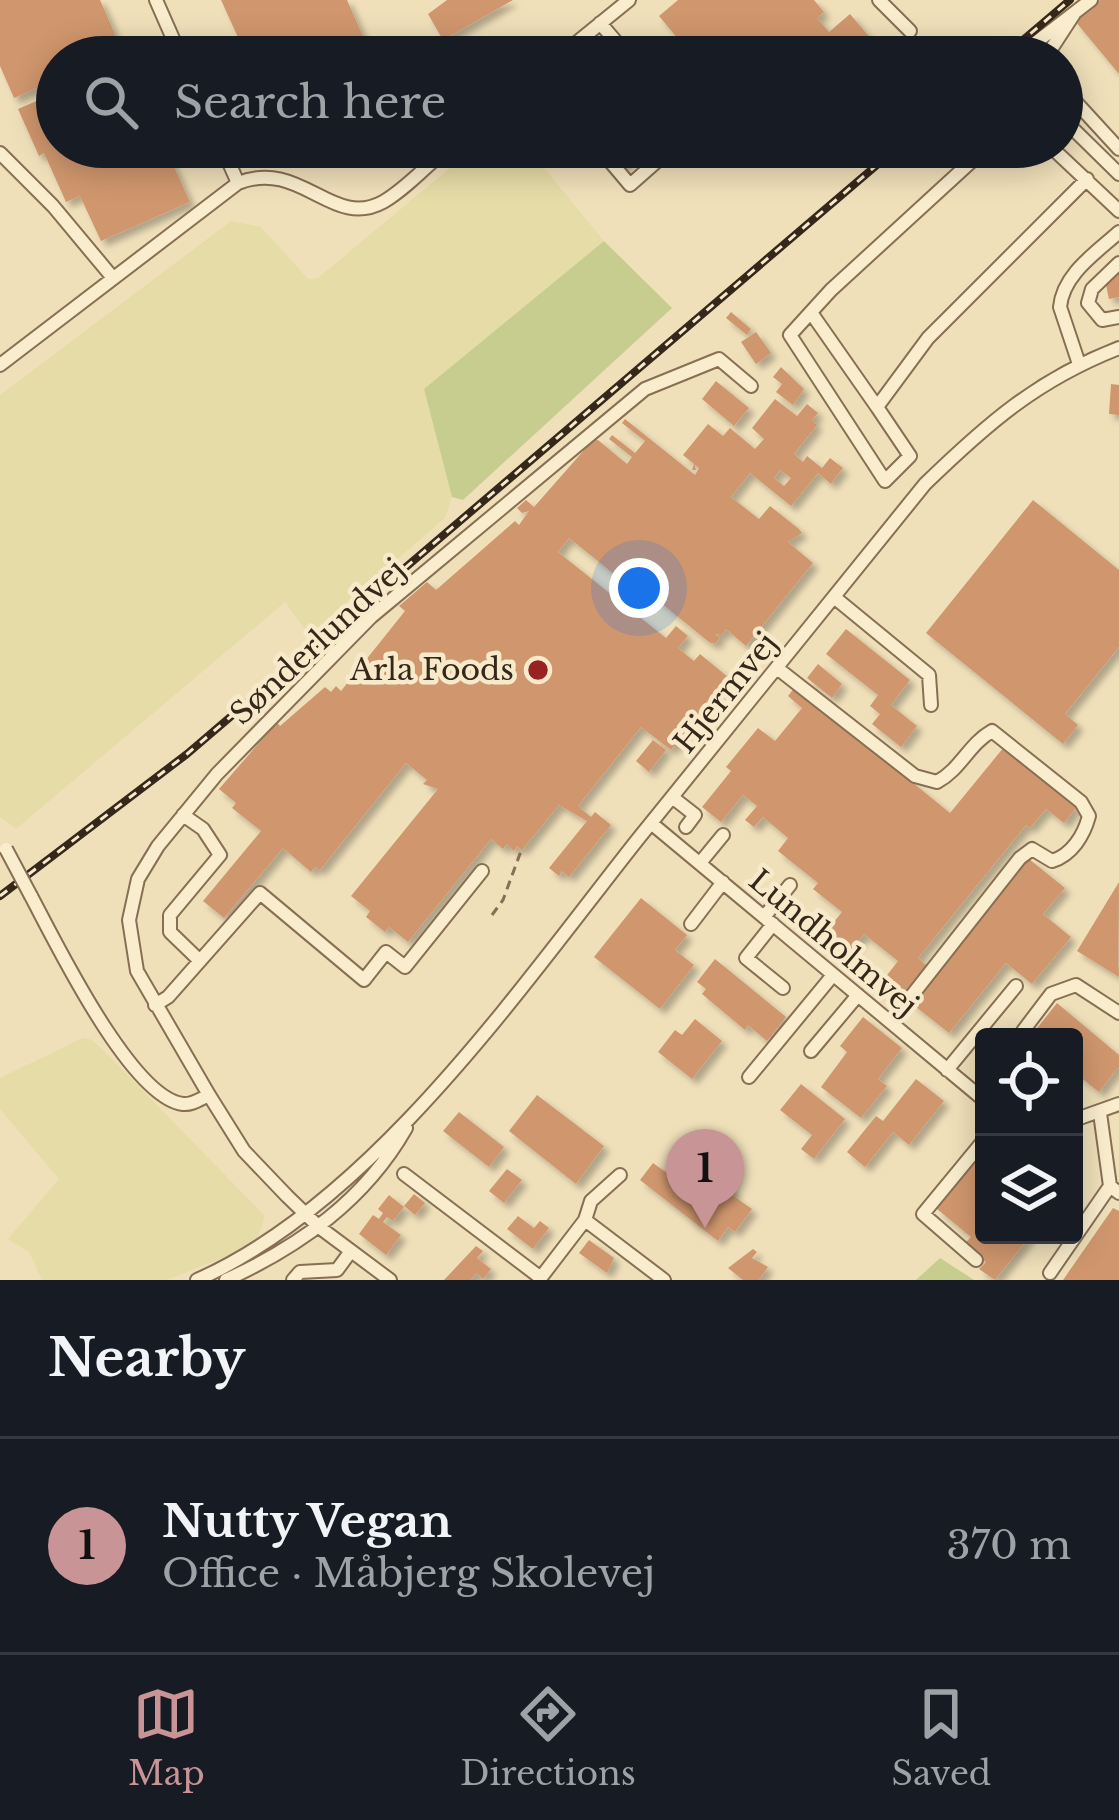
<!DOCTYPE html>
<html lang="en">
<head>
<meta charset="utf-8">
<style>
  :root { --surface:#171b24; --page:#242831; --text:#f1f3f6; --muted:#9ea1a6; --line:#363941; --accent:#c99496 }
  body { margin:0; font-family:"Libre Baskerville",serif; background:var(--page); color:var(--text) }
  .controls { position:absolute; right:36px; bottom:36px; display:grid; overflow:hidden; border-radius:12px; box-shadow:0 6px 30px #0003 }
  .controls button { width:108px; height:108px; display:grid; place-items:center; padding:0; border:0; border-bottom:3px solid var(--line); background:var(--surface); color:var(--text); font:60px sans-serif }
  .you { position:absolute; left:639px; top:588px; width:42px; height:42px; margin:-30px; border:9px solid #fff; border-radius:50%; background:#1a73e8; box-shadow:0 0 0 18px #1a73e833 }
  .badge { display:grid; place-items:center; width:78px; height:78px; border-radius:50%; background:var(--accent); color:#111; font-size:39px; font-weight:700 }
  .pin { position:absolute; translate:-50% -99px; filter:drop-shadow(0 3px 6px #0008) }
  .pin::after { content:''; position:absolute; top:63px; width:42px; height:36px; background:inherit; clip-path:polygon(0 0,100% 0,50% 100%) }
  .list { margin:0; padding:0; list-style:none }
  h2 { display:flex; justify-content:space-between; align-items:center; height:156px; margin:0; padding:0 48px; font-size:51px }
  h2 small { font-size:39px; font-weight:400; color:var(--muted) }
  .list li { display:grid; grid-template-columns:78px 1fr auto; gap:36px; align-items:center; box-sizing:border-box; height:216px; padding:0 48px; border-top:3px solid var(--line) }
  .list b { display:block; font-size:45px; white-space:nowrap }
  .list p { margin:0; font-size:39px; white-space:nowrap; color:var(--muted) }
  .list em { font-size:39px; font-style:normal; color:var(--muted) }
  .icon { flex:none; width:66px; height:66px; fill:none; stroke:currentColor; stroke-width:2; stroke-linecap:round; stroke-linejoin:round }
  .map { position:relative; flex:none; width:1119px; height:1280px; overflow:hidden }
  .search { position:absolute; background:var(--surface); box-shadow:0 6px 30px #0003; left:36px; right:36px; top:36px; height:132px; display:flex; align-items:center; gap:30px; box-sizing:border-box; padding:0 42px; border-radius:66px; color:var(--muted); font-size:45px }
  .sheet { height:372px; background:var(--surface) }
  nav { display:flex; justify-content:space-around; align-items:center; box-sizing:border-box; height:168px; border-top:3px solid var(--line); background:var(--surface); font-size:33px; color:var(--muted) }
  nav a { display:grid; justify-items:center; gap:6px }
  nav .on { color:var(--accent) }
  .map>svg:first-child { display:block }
</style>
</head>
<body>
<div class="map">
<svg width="1119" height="1280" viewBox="0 0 1119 1280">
  <defs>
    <filter id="shadow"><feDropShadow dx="5.5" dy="5.5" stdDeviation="3" flood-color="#0004"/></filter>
  </defs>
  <rect width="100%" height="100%" fill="#f0e0ba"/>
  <!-- farmland -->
  <path fill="#e5dca7" d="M 475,147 L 527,147 L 604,241 L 424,389 L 452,497 L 445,518 L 309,635 L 285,602 L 16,829 L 0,817 L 0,395 L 231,221 L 261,227 L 308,279 L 318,278 Z
    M 83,1038 L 92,1040 L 106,1053 L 265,1216 L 258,1237 L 237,1252 L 167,1280 L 42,1280 L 29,1252 L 8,1239 L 59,1179 L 0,1109 L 0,1078 Z"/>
  <!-- green -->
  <path fill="#c6cd8e" d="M 604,241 L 672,308 L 463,500 L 452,497 L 424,389 Z
    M 940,1258 L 974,1280 L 916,1280 Z"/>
  <!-- building -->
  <path fill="#d0976e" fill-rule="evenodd" filter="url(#shadow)" d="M 0,0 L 100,0 L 122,50 L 106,57 L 57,57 L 57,79 L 14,98 L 0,66 Z
    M 221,0 L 347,0 L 372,57 L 247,57 Z
    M 447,0 L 513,0 L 443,40 L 428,14 Z
    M 678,0 L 814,0 L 824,12 L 817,18 L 829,32 L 850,14 L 878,47 L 874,50 L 877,53 L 872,57 L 693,57 L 659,16 Z
    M 1100,0 L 1119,0 L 1119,74 L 1075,21 Z
    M 57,92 L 57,147 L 165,147 L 190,202 L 101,241 L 80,196 L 66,202 L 44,153 L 39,156 L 18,109 Z
    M 602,147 L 646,147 L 621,168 Z
    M 1119,273 L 1119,297 L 1109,299 L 1106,285 Z
    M 731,312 L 751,329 L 747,335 L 726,318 Z
    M 756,332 L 771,353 L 756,364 L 741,342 Z
    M 781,367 L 804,389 L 793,405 L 776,392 L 782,384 L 773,377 Z
    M 716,381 L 749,408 L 734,426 L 702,399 Z
    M 1111,384 L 1119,385 L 1119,415 L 1109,414 Z
    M 775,399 L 797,416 L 807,404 L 818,413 L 812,420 L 817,425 L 794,454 L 803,462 L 807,456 L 822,468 L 830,458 L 843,468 L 831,484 L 818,473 L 791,506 L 750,473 L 731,497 L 759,519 L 770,506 L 799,529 L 802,533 L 788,542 L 813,563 L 746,646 L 726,629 L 722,635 L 715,634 L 720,638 L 715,644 L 709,642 L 618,568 L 614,574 L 569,538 L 558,552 L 666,638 L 676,626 L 688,636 L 678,648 L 694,661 L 700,654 L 729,678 L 671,750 L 641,727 L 578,806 L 591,817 L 595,812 L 611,825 L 569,877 L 562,871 L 559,876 L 549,868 L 587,821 L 559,805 L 522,850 L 517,846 L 514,851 L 507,844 L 503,849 L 491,839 L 408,942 L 389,927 L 385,932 L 366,917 L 370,911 L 351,896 L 438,789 L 423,784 L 427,780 L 406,763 L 320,870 L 315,867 L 311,872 L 283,848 L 224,918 L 203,901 L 261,831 L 232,808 L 236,803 L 219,789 L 277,722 L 280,726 L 325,687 L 331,692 L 336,686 L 341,691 L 405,611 L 399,606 L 427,582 L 436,590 L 515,521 L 519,525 L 529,511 L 522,513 L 517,508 L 526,500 L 534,507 L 592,441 L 598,440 L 627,464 L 632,457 L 609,439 L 612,435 L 635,453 L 645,441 L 622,423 L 625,419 L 695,475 L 699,468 L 695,465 L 696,470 L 692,470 L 694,464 L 683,455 L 708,424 L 723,436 L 730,428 L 755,449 L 764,439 L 752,428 ZM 780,470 L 791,478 L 784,486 L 774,478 Z
    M 1033,500 L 1119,570 L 1119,647 L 1065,714 L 1078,725 L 1063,744 L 926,633 Z
    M 846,629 L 910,680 L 891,705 L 917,726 L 901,747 L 872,724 L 880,714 L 870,706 L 878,695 L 826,654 Z
    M 818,664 L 842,684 L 832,698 L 807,678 Z
    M 795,687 L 950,813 L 1004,747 L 1077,807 L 1064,823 L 1046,809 L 1030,828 L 1026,825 L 918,958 L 926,965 L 895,1003 L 877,988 L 898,961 L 864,934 L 850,952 L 825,933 L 842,912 L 813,889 L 818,883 L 778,851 L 788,838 L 763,817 L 754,827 L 745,820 L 757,806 L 743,795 L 721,822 L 702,807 L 731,771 L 726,767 L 758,728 L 775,741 L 802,708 L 788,696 Z
    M 653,740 L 666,750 L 649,772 L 636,761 Z
    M 1029,859 L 1065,888 L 1043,914 L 1071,937 L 1032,984 L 1006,963 L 949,1033 L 911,1003 Z
    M 1119,882 L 1118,961 L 1119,977 L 1077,951 Z
    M 641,898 L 687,935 L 675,950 L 694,965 L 660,1009 L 594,957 Z
    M 715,959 L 786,1017 L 767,1041 L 748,1025 L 745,1030 L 702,994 L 706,989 L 697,982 Z
    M 1057,1003 L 1119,1055 L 1119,1067 L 1099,1092 L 1074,1072 L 1074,1037 L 1030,1037 Z
    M 863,1017 L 902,1048 L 878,1079 L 887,1086 L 861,1118 L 821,1087 L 847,1052 L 840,1046 Z
    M 695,1019 L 722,1041 L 692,1079 L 658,1052 L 675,1030 L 682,1035 Z
    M 916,1079 L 944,1101 L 909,1145 L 893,1132 L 865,1167 L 847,1152 L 876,1116 L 883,1121 Z
    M 801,1084 L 845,1119 L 814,1159 L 801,1149 L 812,1135 L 780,1110 Z
    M 537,1095 L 604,1146 L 576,1184 L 509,1131 Z
    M 459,1112 L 504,1147 L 489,1167 L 443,1131 Z
    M 984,1151 L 984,1235 L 1031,1235 L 995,1280 L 979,1269 L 986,1262 L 964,1244 L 971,1237 L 937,1209 Z
    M 653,1163 L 692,1191 L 704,1174 L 709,1178 L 712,1174 L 719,1179 L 716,1183 L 721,1187 L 724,1183 L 735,1191 L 732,1195 L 752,1209 L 735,1232 L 728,1227 L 718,1241 L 640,1180 Z
    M 507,1169 L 522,1180 L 504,1203 L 489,1191 Z
    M 414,1194 L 425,1203 L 415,1215 L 404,1206 Z
    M 389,1195 L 404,1207 L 393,1221 L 387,1217 L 383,1222 L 401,1235 L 386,1255 L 359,1234 L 373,1215 L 379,1219 L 383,1213 L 378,1209 Z
    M 1113,1208 L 1119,1211 L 1119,1280 L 1063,1280 Z
    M 518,1216 L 534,1228 L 540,1221 L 549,1228 L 533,1249 L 507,1229 Z
    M 589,1240 L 614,1258 L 607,1273 L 579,1253 Z
    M 476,1246 L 483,1251 L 477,1258 L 491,1269 L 483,1279 L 476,1273 L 471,1280 L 444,1280 Z
    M 753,1249 L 757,1252 L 752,1258 L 768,1267 L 759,1280 L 743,1280 L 728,1268 Z"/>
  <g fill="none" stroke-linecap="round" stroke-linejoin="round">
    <!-- minor casing -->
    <g stroke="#876f54" stroke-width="16">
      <path id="minor" d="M 156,0 L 181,57
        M 879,0 L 910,31
        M 600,23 L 629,57
        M 559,57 L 629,0
        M 1017,57 L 1091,0
        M 1046,57 L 1074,14
        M 1062,87 L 1119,149
        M 1062,118 L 1119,174
        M 222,147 L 238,183
        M 598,147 L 630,185 L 673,147
        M 987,147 L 831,290 L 790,335 L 885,481 L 910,456 L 877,407 L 928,338 L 1087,179
        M 1051,147 L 1119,211
        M 0,153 L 53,206 L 113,278
        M 1119,263 L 1092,289 L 1088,303 L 1102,320 L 1119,317
        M 812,314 L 877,407
        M 1079,364 L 1060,307 C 1063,274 1096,253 1119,232
        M 0,365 L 238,183 C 301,158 332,230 383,202 C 406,189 428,164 449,147
        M 834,597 L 929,675 L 931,705
        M 777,668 L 915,776 L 937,782 C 961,769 969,744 992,731 L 1081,802 L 1089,816 C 1084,835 1072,855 1052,861 L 1032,849 L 1020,858 L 891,1022
        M 672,797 L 695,815 L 686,827
        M 183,815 L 203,829 L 220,855 L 170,915 L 170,932 L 200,961
        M 651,823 L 984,1100
        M 700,863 L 723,835
        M 31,896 C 55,941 131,1098 183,1104 C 192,1105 200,1099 209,1095
        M 764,917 L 790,885
        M 691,924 L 723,882
        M 773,924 L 746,958 L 783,988
        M 155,1005 L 168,997 L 260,893 L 364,980 L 386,952 L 405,967 L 482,871
        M 1025,1037 L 1023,1031 L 1051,994 L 1076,985 L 1119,1013
        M 811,1051 L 858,995
        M 947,1070 L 1016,986
        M 749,1077 L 833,975
        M 1100,1113 L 1110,1186 L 1119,1193
        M 1074,1120 L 1119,1104
        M 404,1174 L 541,1278
        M 585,1220 L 591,1201 L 620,1175
        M 976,1260 L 923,1214 L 984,1140
        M 1050,1273 L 1110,1186
        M 197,1280 C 373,1202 520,988 638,839 C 733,720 829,602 925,484 C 988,423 1037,380 1119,348
        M 226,1280 C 300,1246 365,1200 406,1128
        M 293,1280 L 300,1272 L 337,1270 L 351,1251
        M 390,1280 L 319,1227 L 287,1196 L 244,1151 L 209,1095 L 137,971 L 129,920 L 138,879 L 158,846 L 217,774 L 371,617 L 645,389 L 719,359 L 751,386
        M 539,1280 L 585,1220 L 664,1280"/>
    </g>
    <!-- path -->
    <path stroke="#876f54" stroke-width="3" stroke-dasharray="9 6" stroke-linecap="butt" d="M 492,915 L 503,900 L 521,851"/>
    <!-- minor -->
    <use href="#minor" stroke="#faedcd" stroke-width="12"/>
    <!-- rail casing -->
    <g stroke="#35271a" stroke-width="8">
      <path id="rail" d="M 1003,57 L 1070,0
        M 0,896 L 187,754 L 898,147"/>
    </g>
    <!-- rail -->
    <use href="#rail" stroke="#f7eaca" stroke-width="3" stroke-dasharray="9" stroke-linecap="butt"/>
    <!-- minor-bridge casing -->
    <g stroke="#876f54" stroke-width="16" stroke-linecap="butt">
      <path id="minor-bridge" d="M 6,849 L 31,896"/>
    </g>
    <!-- minor-bridge -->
    <use href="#minor-bridge" stroke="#faedcd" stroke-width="12"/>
  </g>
  <!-- markers -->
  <circle fill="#982121" stroke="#f7eaca" stroke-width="4.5" cx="538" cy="670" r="12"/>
  <g text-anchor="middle" stroke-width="9" stroke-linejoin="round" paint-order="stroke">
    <!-- street labels -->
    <g font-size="30" fill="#35271a" stroke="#f7eaca">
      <text transform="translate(318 642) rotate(-43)" y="10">Sønderlundvej</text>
      <text transform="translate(726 693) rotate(-51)" y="10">Hjermvej</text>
      <text transform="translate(833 943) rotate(40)" y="10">Lundholmvej</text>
    </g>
    <!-- poi labels -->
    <g font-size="30" fill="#35271a" stroke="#f7eaca" text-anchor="end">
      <text x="514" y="680">Arla Foods</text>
    </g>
  </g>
</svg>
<div class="controls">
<button><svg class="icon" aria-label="locate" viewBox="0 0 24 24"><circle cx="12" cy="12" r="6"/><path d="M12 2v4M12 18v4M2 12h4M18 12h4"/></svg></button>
<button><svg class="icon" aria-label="layers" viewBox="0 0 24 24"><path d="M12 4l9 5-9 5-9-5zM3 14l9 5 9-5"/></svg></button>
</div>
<div class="you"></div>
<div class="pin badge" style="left:705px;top:1228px">1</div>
<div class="search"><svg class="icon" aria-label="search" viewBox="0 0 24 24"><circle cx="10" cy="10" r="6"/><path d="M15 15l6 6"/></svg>Search here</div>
</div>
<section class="sheet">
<h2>Nearby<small></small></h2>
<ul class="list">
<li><span class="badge">1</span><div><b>Nutty Vegan</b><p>Office · Måbjerg Skolevej</p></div><em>370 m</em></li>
</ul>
</section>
<nav>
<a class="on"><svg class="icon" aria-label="map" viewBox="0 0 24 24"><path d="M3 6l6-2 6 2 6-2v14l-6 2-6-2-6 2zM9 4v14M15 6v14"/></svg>Map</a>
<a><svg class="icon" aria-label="directions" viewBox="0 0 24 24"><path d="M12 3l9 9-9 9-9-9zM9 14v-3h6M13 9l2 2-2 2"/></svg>Directions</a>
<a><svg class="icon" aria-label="saved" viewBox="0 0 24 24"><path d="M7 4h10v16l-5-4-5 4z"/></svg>Saved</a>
</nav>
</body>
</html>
